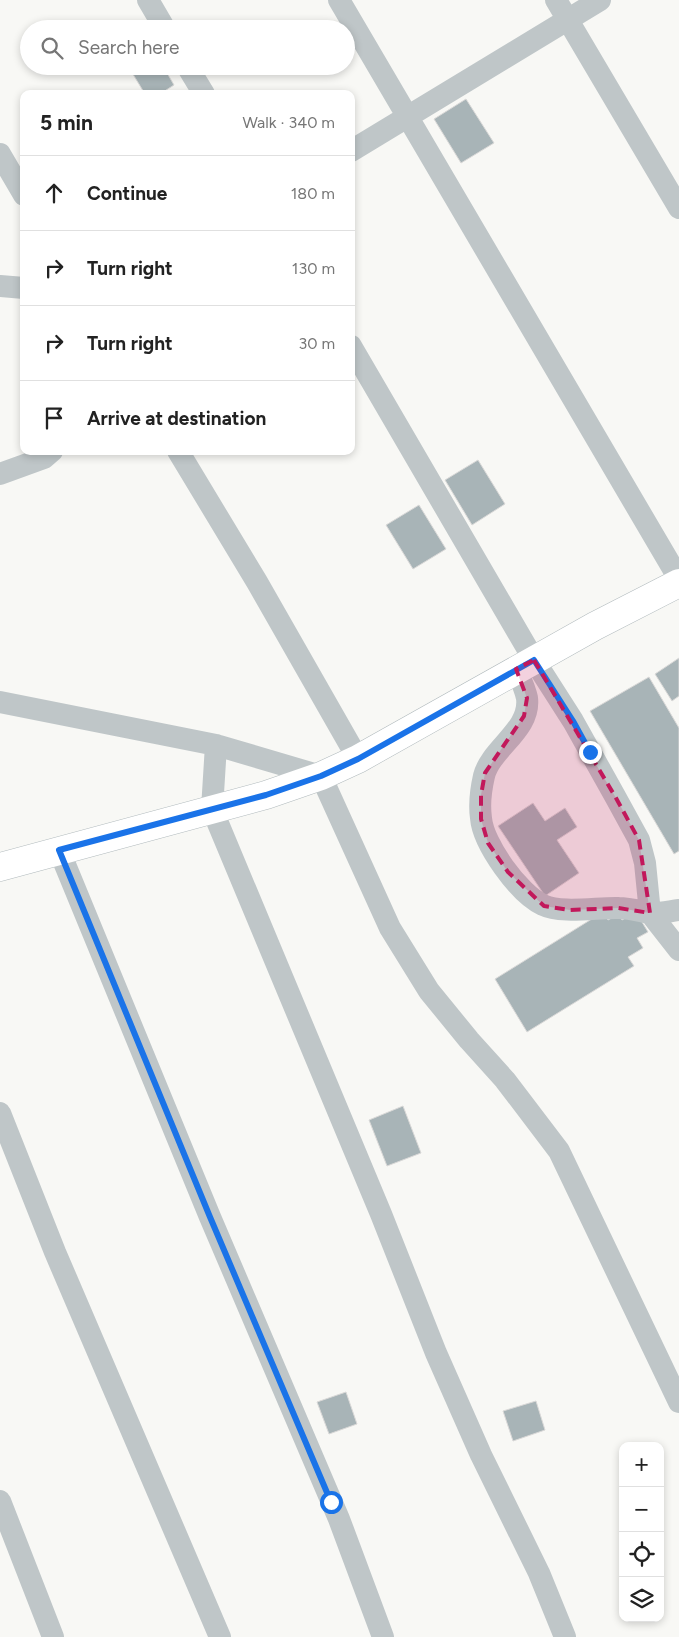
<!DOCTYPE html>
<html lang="en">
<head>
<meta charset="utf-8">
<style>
  :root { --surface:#fff; --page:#f6f6f6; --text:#222; --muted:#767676; --line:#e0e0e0 }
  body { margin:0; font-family:Figtree,sans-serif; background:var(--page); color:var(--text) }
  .controls { position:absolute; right:15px; bottom:15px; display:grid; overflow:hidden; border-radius:10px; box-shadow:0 2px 8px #0003 }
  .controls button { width:45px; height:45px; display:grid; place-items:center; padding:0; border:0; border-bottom:1px solid var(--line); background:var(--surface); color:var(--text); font:25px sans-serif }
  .stop { position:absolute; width:15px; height:15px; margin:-11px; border:4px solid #1a73e8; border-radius:50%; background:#fff }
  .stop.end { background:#1a73e8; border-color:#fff; box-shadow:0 1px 5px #0008 }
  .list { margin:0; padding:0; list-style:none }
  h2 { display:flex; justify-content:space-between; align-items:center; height:65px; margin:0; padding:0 20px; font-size:21px }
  h2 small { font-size:16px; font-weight:400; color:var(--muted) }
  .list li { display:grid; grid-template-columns:32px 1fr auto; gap:15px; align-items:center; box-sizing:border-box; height:75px; padding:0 20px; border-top:1px solid var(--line) }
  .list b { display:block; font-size:19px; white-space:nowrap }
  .list em { font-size:16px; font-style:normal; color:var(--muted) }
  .icon { flex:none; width:28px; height:28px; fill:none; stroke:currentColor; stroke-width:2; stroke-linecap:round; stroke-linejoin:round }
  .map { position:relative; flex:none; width:679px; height:1637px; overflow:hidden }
  .search { position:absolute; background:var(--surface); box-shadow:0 2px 8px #0003; left:20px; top:20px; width:335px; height:55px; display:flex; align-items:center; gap:12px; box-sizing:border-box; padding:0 18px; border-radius:28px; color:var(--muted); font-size:19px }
  .panel { position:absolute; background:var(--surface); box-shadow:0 2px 8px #0003; left:20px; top:90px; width:335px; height:365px; border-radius:10px }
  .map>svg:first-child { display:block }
</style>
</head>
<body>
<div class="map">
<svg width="679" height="1637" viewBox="0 0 679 1637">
  <rect width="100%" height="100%" fill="#f8f8f5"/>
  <!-- building -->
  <path fill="#a8b4b7" stroke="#dad9d8" d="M 128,66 L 163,66 L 174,85 L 160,94 L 145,94 Z
    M 466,99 L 494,143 L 461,163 L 434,119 Z
    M 478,460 L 505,504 L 472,525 L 445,480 Z
    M 419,505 L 446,549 L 413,569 L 386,525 Z
    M 679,658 L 679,696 L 672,701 L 655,674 Z
    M 649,677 L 679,728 L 679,851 L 674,854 L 590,711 Z
    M 533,803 L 545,821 L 565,808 L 577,827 L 557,840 L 579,873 L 545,896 L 498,826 Z
    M 603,912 L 608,920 L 619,914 L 622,920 L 636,912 L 648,932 L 637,938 L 643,948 L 628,957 L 634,966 L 527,1032 L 495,979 Z
    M 403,1106 L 421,1153 L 387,1166 L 369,1120 Z
    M 346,1392 L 357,1424 L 329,1434 L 317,1402 Z
    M 536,1401 L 545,1430 L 513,1441 L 503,1411 Z"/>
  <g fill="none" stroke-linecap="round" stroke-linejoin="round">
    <!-- secondary casing -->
    <g stroke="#b1babd" stroke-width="29">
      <path id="secondary" d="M 0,867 L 266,795 L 321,776 L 358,759 L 595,626 L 679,583"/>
    </g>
    <!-- street -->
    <path stroke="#bfc6c8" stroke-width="22" d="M 148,0 L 165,29
      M 339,0 L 679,579
      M 556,0 L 679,208
      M 187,66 L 204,94
      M 351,151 L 600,0
      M 0,154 L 24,195
      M 0,286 L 24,288
      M 351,346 L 534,660 L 573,721 L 616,798 L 639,840 L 645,863 L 650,913 L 679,950
      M 178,451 L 257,582 L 358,759
      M 0,474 L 44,458 L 52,451
      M 516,669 C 520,678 525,688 527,698 C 531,730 491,748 484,776 C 481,789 479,804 481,818 C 483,844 519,894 543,905 C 561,914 599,907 619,908 C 629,908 639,911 649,913 C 658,914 670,911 679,910
      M 0,702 L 216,745 L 321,776 L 390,928 L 429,991 L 469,1040 L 505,1080 L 559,1151 L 679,1402
      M 216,745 L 212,809 L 381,1214 L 436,1353 L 481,1455 L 539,1573 L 565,1637
      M 59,850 L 210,1217 L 339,1519 L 383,1637
      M 0,1113 L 55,1252 L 220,1637
      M 0,1501 L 53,1637"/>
    <!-- secondary -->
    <use href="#secondary" stroke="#fff" stroke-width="28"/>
  </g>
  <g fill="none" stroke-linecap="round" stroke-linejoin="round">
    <!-- route -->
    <path stroke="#1a73e8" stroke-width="6" d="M 331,1502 L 210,1217 L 59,850 L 266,795 L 321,776 L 358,759 L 534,660 L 573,721 L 590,752"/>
  </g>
  <!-- marked area -->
  <path fill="#c2185b" fill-opacity="0.2" stroke="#c2185b" stroke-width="4" stroke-dasharray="10 6" stroke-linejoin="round" d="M 534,660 L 616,798 L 639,840 L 650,913 L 618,908 L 570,910 L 544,906 L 508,872 L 488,843 L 481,819 L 481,795 L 485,773 L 524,716 L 527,698 L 516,669 Z"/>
</svg>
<div class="controls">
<button>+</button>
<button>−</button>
<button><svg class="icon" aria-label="locate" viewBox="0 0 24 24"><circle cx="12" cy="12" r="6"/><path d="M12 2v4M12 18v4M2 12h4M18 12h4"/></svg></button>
<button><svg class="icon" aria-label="layers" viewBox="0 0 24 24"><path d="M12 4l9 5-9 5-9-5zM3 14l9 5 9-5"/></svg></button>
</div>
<div class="stop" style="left:331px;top:1502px"></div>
<div class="stop end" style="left:590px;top:752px"></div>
<div class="search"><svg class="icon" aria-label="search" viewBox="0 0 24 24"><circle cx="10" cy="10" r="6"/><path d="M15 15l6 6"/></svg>Search here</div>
<section class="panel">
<h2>5 min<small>Walk · 340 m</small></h2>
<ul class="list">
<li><svg class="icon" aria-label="ahead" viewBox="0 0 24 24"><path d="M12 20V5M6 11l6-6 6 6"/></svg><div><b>Continue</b></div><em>180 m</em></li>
<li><svg class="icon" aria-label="right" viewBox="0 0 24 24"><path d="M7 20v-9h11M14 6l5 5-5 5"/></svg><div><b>Turn right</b></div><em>130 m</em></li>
<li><svg class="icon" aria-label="right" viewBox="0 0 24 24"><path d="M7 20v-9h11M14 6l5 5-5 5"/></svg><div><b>Turn right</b></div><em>30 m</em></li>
<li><svg class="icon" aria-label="arrive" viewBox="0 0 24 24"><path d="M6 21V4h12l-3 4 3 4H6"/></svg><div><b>Arrive at destination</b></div></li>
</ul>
</section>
</div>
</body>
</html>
